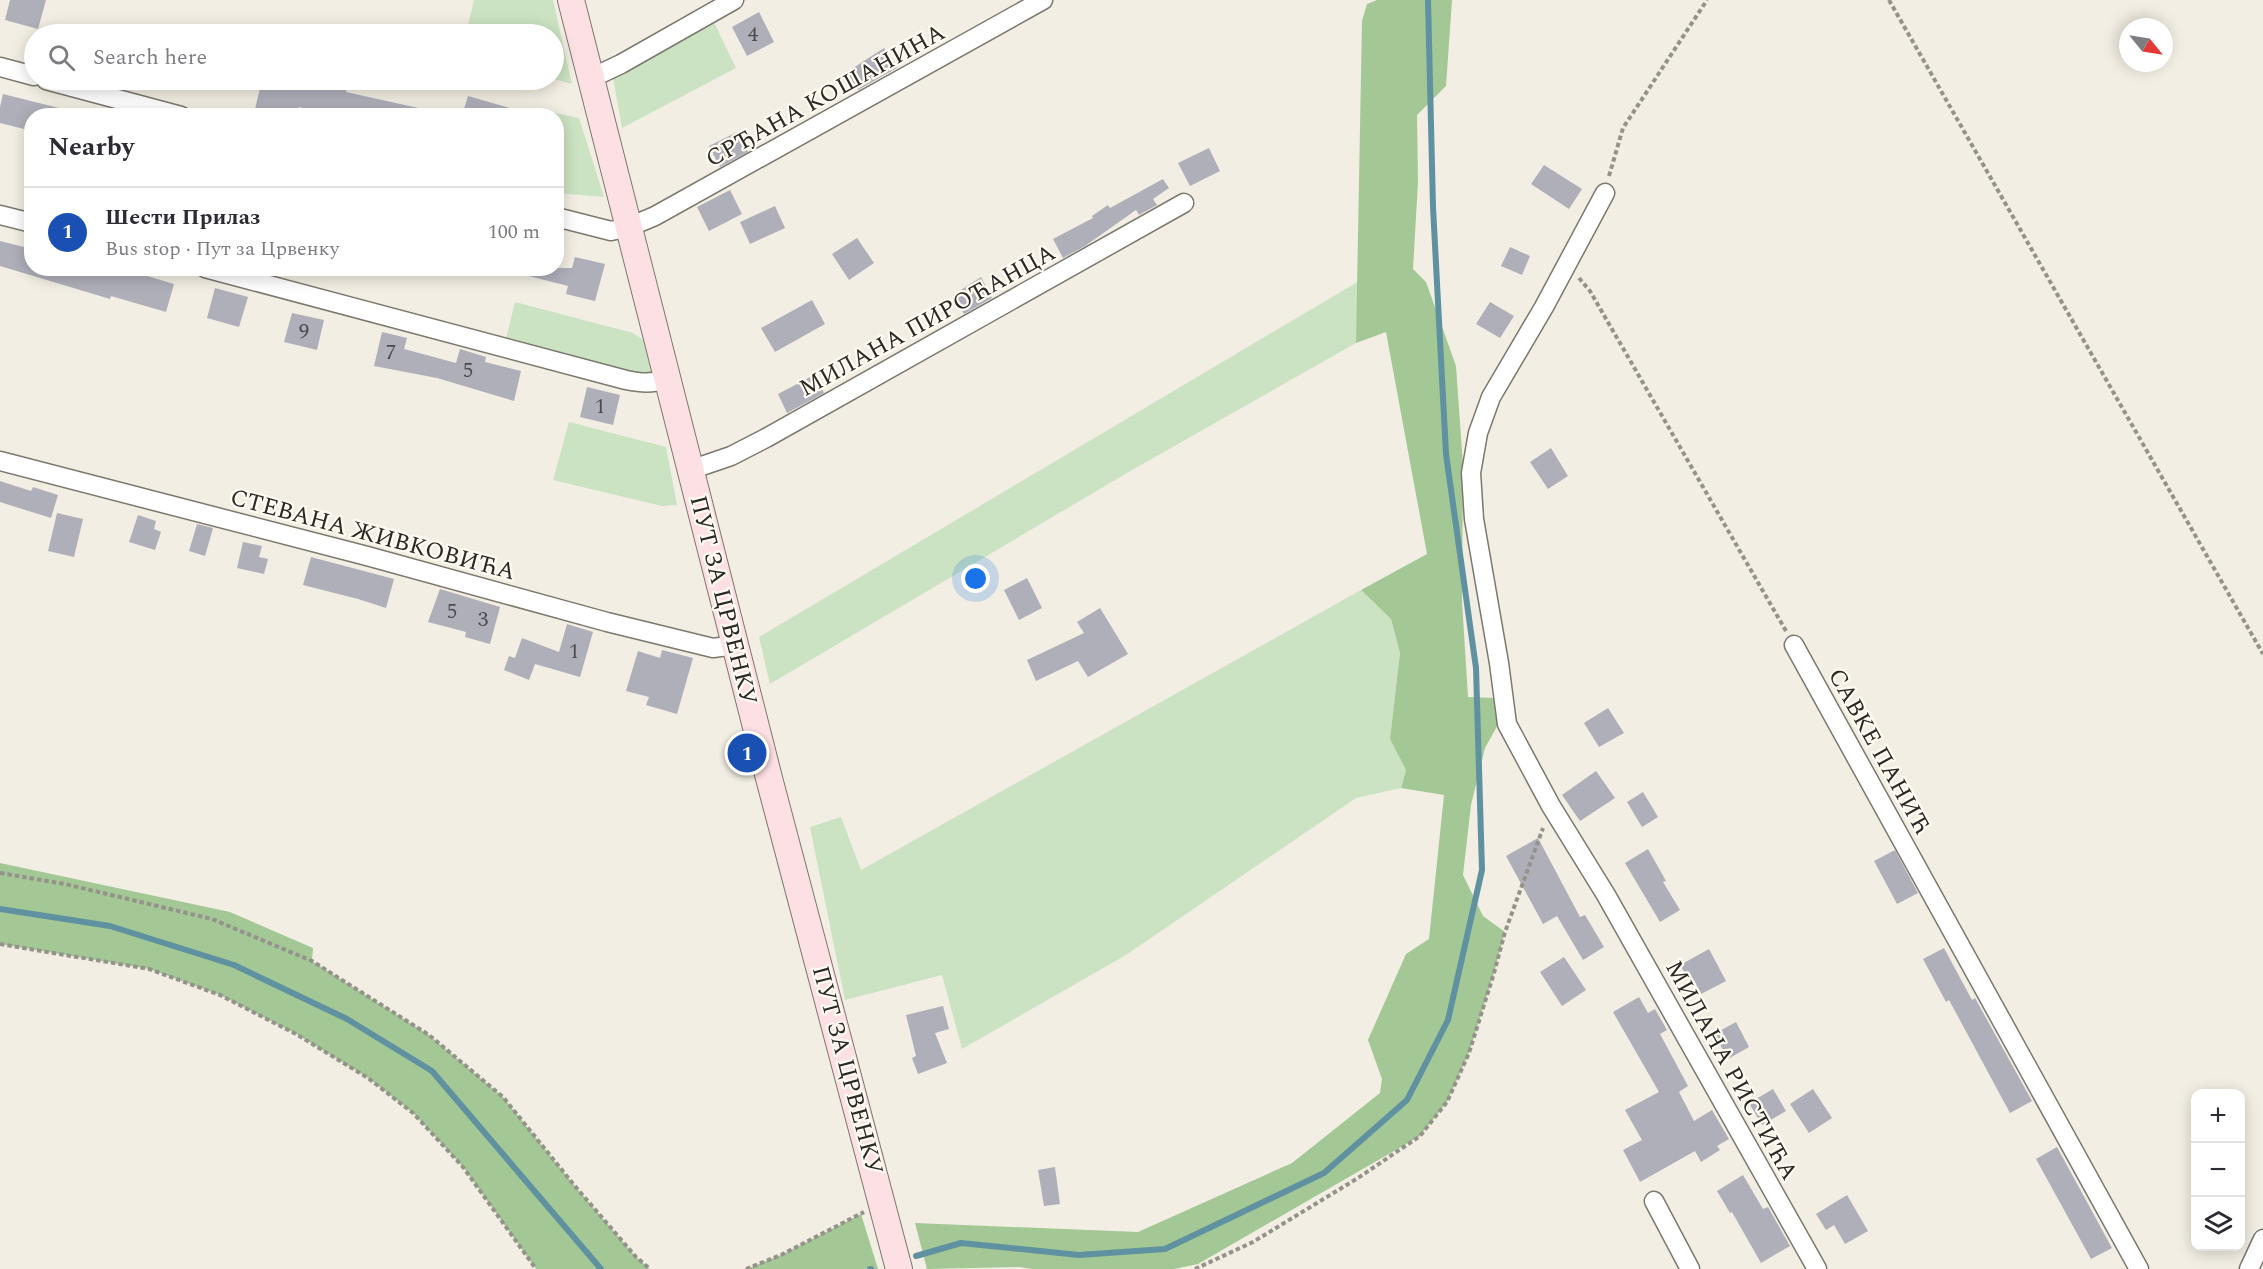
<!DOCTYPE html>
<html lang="en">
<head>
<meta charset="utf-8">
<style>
  :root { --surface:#fff; --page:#f2f2f3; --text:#2b2b33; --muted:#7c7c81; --line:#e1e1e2; --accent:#111827 }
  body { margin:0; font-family:Spectral,serif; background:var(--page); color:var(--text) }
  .controls { position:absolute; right:18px; bottom:18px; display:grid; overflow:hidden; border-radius:12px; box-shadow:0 3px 15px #0003 }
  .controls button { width:54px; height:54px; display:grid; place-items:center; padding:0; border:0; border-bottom:2px solid var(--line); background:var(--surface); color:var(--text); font:30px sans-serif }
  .compass { position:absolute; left:2119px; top:18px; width:54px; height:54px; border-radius:50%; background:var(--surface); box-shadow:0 3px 15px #0003; rotate:120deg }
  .you { position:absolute; left:976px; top:579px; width:21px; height:21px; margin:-15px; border:4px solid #fff; border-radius:50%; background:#1a73e8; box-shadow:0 0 0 9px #1a73e833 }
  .badge { display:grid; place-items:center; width:39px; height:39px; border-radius:50%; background:var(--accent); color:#fff; font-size:20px; font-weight:700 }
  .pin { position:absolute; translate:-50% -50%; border:3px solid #fff; box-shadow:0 2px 6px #0006 }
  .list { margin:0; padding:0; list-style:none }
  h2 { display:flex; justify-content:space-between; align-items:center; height:78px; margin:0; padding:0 24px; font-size:26px }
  h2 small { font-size:20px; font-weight:400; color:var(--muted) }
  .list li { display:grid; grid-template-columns:39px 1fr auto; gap:18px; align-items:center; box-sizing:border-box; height:90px; padding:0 24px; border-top:2px solid var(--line) }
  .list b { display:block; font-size:22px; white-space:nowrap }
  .list p { margin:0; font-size:20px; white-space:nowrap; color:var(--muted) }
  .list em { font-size:20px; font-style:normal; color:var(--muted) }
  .icon { flex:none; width:33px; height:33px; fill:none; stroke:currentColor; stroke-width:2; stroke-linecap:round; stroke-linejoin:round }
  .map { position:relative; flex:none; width:2263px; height:1269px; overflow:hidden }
  .search { position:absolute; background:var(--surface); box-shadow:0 3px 15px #0003; left:24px; top:24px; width:540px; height:66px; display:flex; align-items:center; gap:15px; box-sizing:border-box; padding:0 21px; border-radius:33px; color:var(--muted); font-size:22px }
  .panel { position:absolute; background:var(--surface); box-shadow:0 3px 15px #0003; left:24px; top:108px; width:540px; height:168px; border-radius:24px }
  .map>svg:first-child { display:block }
</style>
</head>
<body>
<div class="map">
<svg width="2263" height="1269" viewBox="0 0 2263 1269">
  <rect width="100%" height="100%" fill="#f2eee3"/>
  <!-- green -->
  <path fill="#cbe3c2" d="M 474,0 L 553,0 L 572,84 L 554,79 L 554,34 L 466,34 Z
    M 714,22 L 736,68 L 622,128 L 613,78 Z
    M 546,111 L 579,118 L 604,197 L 557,193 L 556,116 L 545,115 Z
    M 1359,281 L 1356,343 L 1132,470 L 770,684 L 759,637 Z
    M 515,302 L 633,333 L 646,342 L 654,376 L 613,370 L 506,339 Z
    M 569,422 L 666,447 L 677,505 L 662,506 L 553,480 Z
    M 1361,590 L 1391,619 L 1400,653 L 1390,739 L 1406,770 L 1401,788 L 1356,798 L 1126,955 L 962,1049 L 942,975 L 845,1000 L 810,827 L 841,817 L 861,870 Z"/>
  <!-- forest -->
  <path fill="#a3c895" d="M 1377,0 L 1452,0 L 1446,86 L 1417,115 L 1418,182 L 1413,269 L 1426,282 L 1456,366 L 1463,466 L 1462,601 L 1468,697 L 1495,698 L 1500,721 L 1485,748 L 1471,805 L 1463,875 L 1483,916 L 1505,932 L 1494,973 L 1469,1053 L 1447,1102 L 1420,1136 L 1198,1264 L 1174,1269 L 1032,1269 L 1019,1267 L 927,1269 L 915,1223 L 1138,1232 L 1292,1163 L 1380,1093 L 1382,1079 L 1368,1040 L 1406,954 L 1429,939 L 1444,795 L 1401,788 L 1406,770 L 1390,739 L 1400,653 L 1391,619 L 1361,590 L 1427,554 L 1386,332 L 1356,343 L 1362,21 L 1367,4 Z
    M 0,863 L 230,912 L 313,948 L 312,961 L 429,1035 L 503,1097 L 574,1185 L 636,1257 L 650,1269 L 536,1269 L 463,1167 L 413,1113 L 368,1078 L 296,1034 L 220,995 L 149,969 L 0,944 Z
    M 861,1214 L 878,1269 L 746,1269 L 781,1255 Z"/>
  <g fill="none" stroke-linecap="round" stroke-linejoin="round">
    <!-- stream -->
    <path stroke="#5f91a0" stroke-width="6" d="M 0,909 L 110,926 L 234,965 L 347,1019 L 432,1071 L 601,1269
      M 916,1256 L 961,1243 L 1079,1255 L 1165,1249 L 1324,1173 L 1407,1100 L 1448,1020 L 1482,870 L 1476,668 L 1446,454 L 1433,207 L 1428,0
      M 870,1269 L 871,1269"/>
  </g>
  <!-- building -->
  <path fill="#afafba" d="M 10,0 L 46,0 L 38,29 L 5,20 Z
    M 759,12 L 774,42 L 747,56 L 732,27 Z
    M 884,48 L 897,68 L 858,90 L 847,72 Z
    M 262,80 L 304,80 L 322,84 L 323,80 L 349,80 L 346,92 L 423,109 L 422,116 L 337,116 L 299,107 L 297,116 L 283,116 L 255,109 Z
    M 3,94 L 67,110 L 66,116 L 32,116 L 32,131 L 0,123 L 0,107 Z
    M 468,96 L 520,111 L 520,116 L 462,116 Z
    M 737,132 L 748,152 L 720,167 L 709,146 Z
    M 1209,148 L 1220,171 L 1190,186 L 1178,163 Z
    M 1544,165 L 1582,189 L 1569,209 L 1531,184 Z
    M 1163,179 L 1169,188 L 1153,199 L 1157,205 L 1139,215 L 1136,210 L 1085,246 L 1063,258 L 1053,239 L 1093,218 L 1092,216 L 1108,205 L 1110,208 Z
    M 730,190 L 742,214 L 709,231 L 697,207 Z
    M 775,206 L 785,228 L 750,244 L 740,222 Z
    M 857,238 L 874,263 L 849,280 L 832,254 Z
    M 0,241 L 32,249 L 32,268 L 108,268 L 136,274 L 137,273 L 174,284 L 166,312 L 111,296 L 110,299 L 0,266 Z
    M 1510,247 L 1530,256 L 1522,275 L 1501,266 Z
    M 575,257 L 605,264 L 595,301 L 566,294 L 568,286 L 521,274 L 522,268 L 572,268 Z
    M 981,277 L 992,298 L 964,314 L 953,295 Z
    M 215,288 L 248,297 L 239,327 L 207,318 Z
    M 812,300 L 825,324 L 775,352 L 761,328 Z
    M 1490,302 L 1514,316 L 1500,338 L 1476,324 Z
    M 292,313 L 324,320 L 317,350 L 284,342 Z
    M 382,332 L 407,338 L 404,349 L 456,363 L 460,349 L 486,357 L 485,362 L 521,371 L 514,401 L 437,378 L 374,366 Z
    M 814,375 L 824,393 L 787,413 L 778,394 Z
    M 587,387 L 620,395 L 613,425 L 580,417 Z
    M 1551,448 L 1568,476 L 1548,489 L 1530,462 Z
    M 0,481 L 31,491 L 33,487 L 58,495 L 51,518 L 0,502 Z
    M 57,513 L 83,519 L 74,557 L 48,551 Z
    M 138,515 L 156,521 L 154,529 L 161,532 L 155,550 L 129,542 Z
    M 197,524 L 213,528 L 205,556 L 189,551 Z
    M 243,542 L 262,546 L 259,557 L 268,559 L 264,574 L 237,568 Z
    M 311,557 L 394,579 L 386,608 L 358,599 L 303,585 Z
    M 1027,578 L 1042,608 L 1019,620 L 1004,590 Z
    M 440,589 L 500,607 L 490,644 L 465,637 L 466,632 L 428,622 Z
    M 1100,608 L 1128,654 L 1088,677 L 1078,661 L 1036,681 L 1027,660 L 1084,633 L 1077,622 Z
    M 567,624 L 593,632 L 580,677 L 535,664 L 529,680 L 504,670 L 509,656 L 515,658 L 522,638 L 559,652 Z
    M 662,650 L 693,658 L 677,714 L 646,705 L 649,697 L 626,691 L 638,651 L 660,658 Z
    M 1608,708 L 1624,733 L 1599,747 L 1584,723 Z
    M 1596,771 L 1615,798 L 1580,821 L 1562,795 Z
    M 1643,792 L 1658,817 L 1642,827 L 1627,802 Z
    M 1538,838 L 1580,917 L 1585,915 L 1604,947 L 1583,960 L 1557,916 L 1543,924 L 1506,856 Z
    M 1648,849 L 1666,881 L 1663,882 L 1680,910 L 1660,922 L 1625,863 Z
    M 1895,850 L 1918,893 L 1897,904 L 1874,861 Z
    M 1944,948 L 1972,1000 L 1975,998 L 2032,1101 L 2010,1113 L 1949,1000 L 1946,1002 L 1923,959 Z
    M 1709,949 L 1726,981 L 1701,994 L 1694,980 L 1690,982 L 1680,965 Z
    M 1564,957 L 1586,990 L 1562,1006 L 1540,972 Z
    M 1639,997 L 1648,1013 L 1655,1009 L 1667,1030 L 1660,1034 L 1688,1086 L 1679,1092 L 1694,1121 L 1712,1110 L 1729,1139 L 1717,1146 L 1720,1150 L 1701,1162 L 1695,1151 L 1640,1182 L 1623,1150 L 1642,1140 L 1625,1110 L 1659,1092 L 1613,1012 Z
    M 943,1006 L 949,1029 L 935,1033 L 947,1063 L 918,1074 L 912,1058 L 916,1056 L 906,1015 Z
    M 1736,1022 L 1749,1047 L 1728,1059 L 1714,1034 Z
    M 1773,1089 L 1786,1111 L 1762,1125 L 1749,1103 Z
    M 1813,1089 L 1832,1118 L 1809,1133 L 1790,1104 Z
    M 2057,1147 L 2112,1248 L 2091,1259 L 2036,1159 Z
    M 1055,1167 L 1060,1204 L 1044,1206 L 1038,1170 Z
    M 1743,1175 L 1763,1209 L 1768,1207 L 1790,1246 L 1761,1263 L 1732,1212 L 1730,1213 L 1717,1191 Z
    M 1847,1195 L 1868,1231 L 1845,1244 L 1834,1225 L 1826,1230 L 1816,1214 Z"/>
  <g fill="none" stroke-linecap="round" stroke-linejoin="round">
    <!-- street casing -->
    <g stroke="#7c786e" stroke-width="21">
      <path id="street" d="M 0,67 L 34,76
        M 590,76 L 602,73 L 621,64 L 734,0
        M 46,80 L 181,116
        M 1605,193 L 1544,307 L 1491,397 L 1478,433 L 1471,473 L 1474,519 L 1499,663 L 1507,724 L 1551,806 L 1606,895 L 1817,1269
        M 0,215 L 32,223
        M 556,217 L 611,231 L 629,227 L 655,216 L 1043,0
        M 205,268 L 626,380 C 641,383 652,384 667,379
        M 0,461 L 367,556 L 607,622 L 713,648 L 735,645
        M 690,470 L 731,456 L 766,438 L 1184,203
        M 1794,645 L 2139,1269
        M 1654,1201 L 1690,1269
        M 2249,1269 L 2263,1239"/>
    </g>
    <!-- secondary casing -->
    <g stroke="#7c786e" stroke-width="28">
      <path id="secondary" d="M 571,0 L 770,782 L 899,1269"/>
    </g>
    <!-- path -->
    <path stroke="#95928b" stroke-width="4" stroke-dasharray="4.5 3" stroke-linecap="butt" d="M 1889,0 L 2263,654
      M 1609,176 L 1623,128 L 1707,0
      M 1579,278 L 1590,291 L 1786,631
      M 0,873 L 65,884 L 212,919 L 312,961 L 429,1035 L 503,1097 L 574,1185 L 636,1257 L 650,1269
      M 0,944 L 149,969 L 220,995 L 296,1034 L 368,1078 L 413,1113 L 463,1167 L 536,1269
      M 746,1269 L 781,1255 L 864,1212
      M 1195,1269 L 1253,1242 L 1358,1178 L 1420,1136 L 1447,1102 L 1469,1053 L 1494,973 L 1505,932 L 1543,828"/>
    <!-- street -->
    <use href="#street" stroke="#fff" stroke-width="18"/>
    <!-- secondary -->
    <use href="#secondary" stroke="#fde0e4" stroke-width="26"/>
  </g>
  <g text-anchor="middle" stroke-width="4.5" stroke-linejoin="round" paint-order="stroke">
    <!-- number labels -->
    <g font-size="21" fill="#4c4a4a">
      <text x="753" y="41">4</text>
      <text x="304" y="338">9</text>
      <text x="391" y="359">7</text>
      <text x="468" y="377">5</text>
      <text x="600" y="413">1</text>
      <text x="452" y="618">5</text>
      <text x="483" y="626">3</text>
      <text x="574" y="658">1</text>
    </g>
    <!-- street labels -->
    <g font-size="24" fill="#2b2925" stroke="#fffbf2">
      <text transform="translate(825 95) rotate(-29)" y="8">СРЂАНА КОШАНИНА</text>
      <text transform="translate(927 320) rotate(-29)" y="8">МИЛАНА ПИРОЋАНЦА</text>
      <text transform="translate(373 534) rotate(15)" y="8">СТЕВАНА ЖИВКОВИЋА</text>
      <text transform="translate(724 600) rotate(76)" y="8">ПУТ ЗА ЦРВЕНКУ</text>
      <text transform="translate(1880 751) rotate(61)" y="8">САВКЕ ПАНИЋ</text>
      <text transform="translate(848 1070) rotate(75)" y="8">ПУТ ЗА ЦРВЕНКУ</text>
      <text transform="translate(1732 1070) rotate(61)" y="8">МИЛАНА РИСТИЋА</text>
    </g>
  </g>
</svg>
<div class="controls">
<button>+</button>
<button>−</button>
<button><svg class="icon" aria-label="layers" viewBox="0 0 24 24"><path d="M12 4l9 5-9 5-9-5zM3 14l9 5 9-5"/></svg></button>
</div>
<svg class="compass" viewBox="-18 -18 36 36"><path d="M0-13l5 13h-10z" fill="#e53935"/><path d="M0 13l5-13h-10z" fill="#7c7c81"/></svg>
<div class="you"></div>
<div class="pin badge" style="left:747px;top:753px;background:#1a4fb4">1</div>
<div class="search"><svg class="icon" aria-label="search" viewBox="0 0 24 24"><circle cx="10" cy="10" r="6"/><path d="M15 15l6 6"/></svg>Search here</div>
<section class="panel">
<h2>Nearby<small></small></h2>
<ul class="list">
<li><span class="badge" style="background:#1a4fb4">1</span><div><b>Шести Прилаз</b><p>Bus stop · Пут за Црвенку</p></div><em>100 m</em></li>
</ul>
</section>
</div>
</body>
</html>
